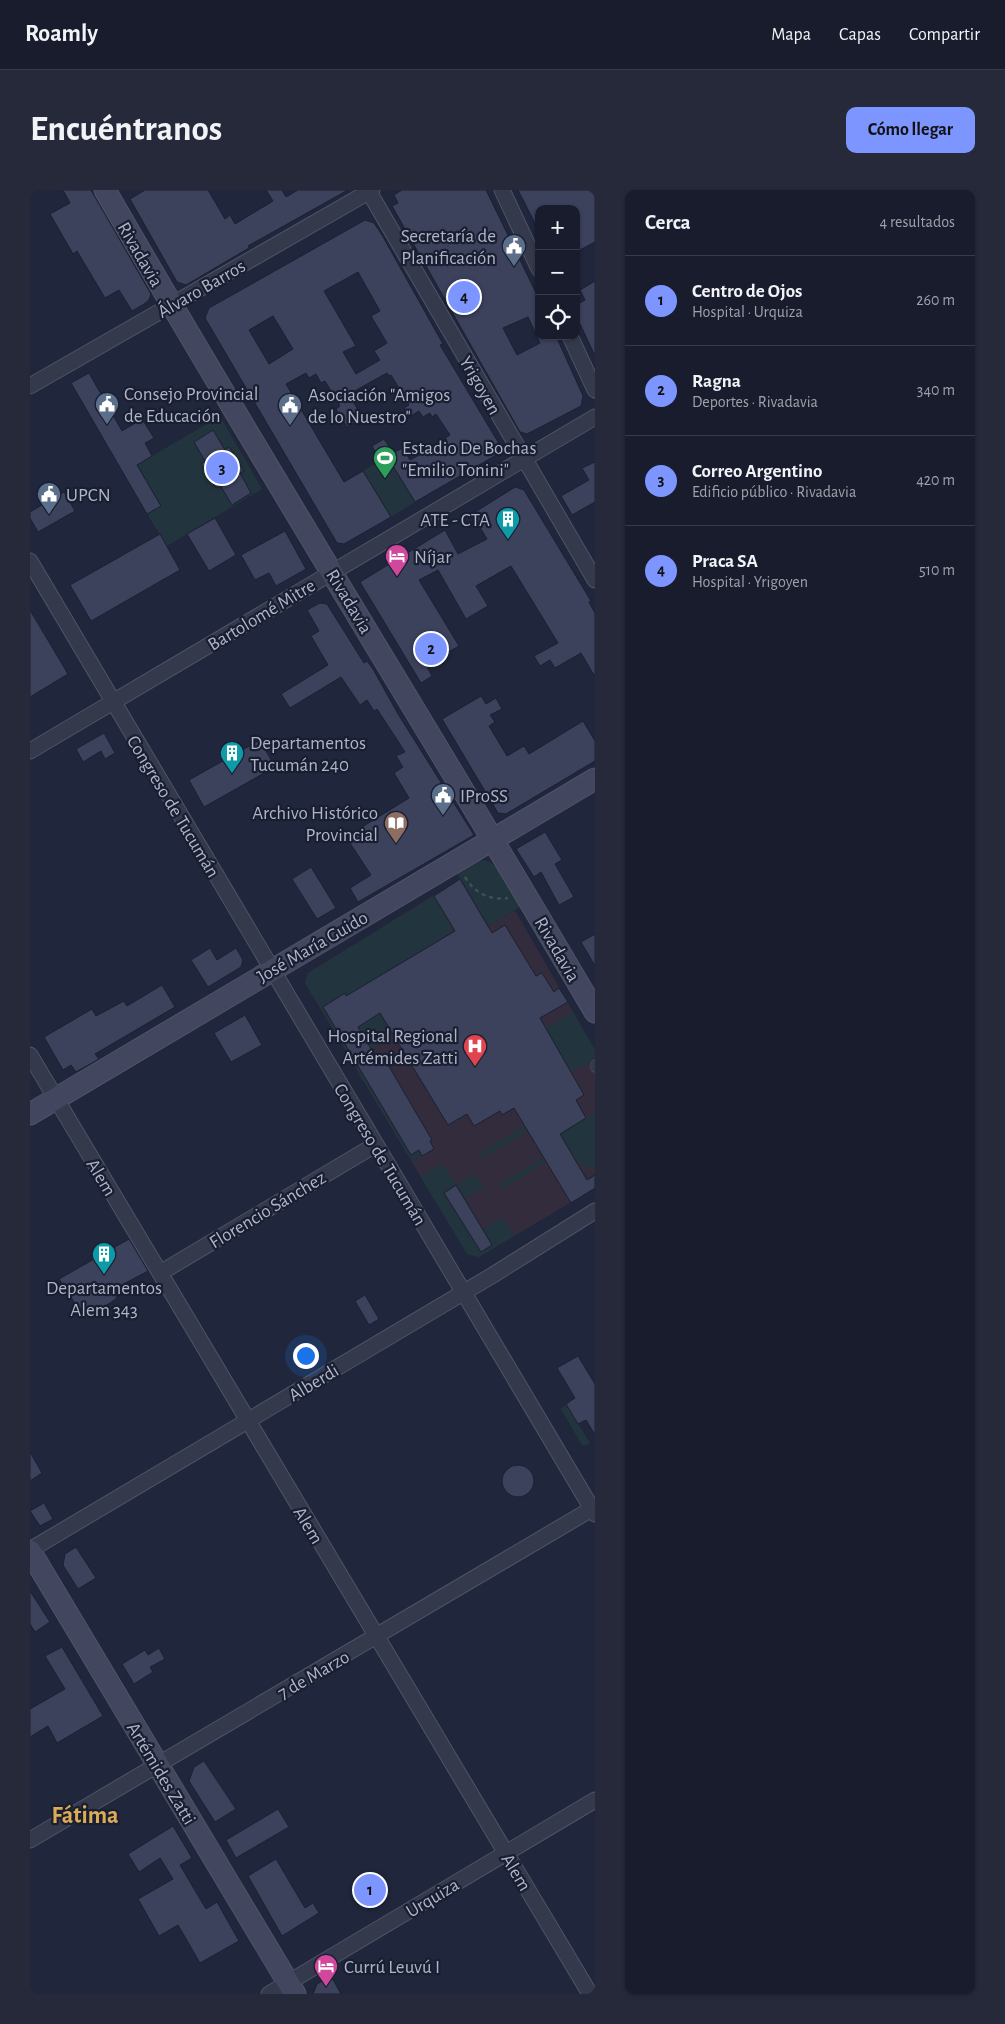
<!DOCTYPE html>
<html lang="es">
<head>
<meta charset="utf-8">
<style>
  :root { --surface:#181c2d; --page:#252939; --text:#f1f3f6; --muted:#9fa1aa; --line:#363a49; --accent:#7d95ff }
  body { margin:0; font-family:"Alegreya Sans",sans-serif; background:var(--page); color:var(--text) }
  .controls { position:absolute; right:15px; top:15px; display:grid; overflow:hidden; border-radius:10px; box-shadow:0 1px 4px #0004 }
  .controls button { width:45px; height:45px; display:grid; place-items:center; padding:0; border:0; border-bottom:1px solid var(--line); background:var(--surface); color:var(--text); font:25px sans-serif }
  .you { position:absolute; left:275px; top:1165px; width:18px; height:18px; margin:-12px; border:4px solid #fff; border-radius:50%; background:#1a73e8; box-shadow:0 0 0 8px #1a73e833 }
  .badge { display:grid; place-items:center; width:32px; height:32px; border-radius:50%; background:var(--accent); color:#111; font-size:16px; font-weight:700 }
  .pin { position:absolute; translate:-50% -50%; border:2px solid #fff; box-shadow:0 1px 5px #0006 }
  .list { margin:0; padding:0; list-style:none }
  h2 { display:flex; justify-content:space-between; align-items:center; height:65px; margin:0; padding:0 20px; font-size:21px }
  h2 small { font-size:16px; font-weight:400; color:var(--muted) }
  .list li { display:grid; grid-template-columns:32px 1fr auto; gap:15px; align-items:center; box-sizing:border-box; height:90px; padding:0 20px; border-top:1px solid var(--line) }
  .list b { display:block; font-size:19px; white-space:nowrap }
  .list p { margin:0; font-size:16px; white-space:nowrap; color:var(--muted) }
  .list em { font-size:16px; font-style:normal; color:var(--muted) }
  .icon { flex:none; width:28px; height:28px; fill:none; stroke:currentColor; stroke-width:2; stroke-linecap:round; stroke-linejoin:round }
  .map { position:relative; flex:none; width:565px; height:1804px; overflow:hidden; border-radius:10px }
  header { display:flex; align-items:center; gap:30px; box-sizing:border-box; height:70px; padding:0 25px; background:var(--surface); border-bottom:1px solid var(--line) }
  header strong { font-size:24px }
  nav { display:flex; gap:28px; margin-inline-start:auto; font-size:18px }
  .intro { display:flex; align-items:center; justify-content:space-between; box-sizing:border-box; height:120px; padding:0 30px }
  h1 { margin:0; font-size:35px }
  .button { padding:12px 22px; border-radius:10px; background:var(--accent); color:#111; font-size:18px; font-weight:700 }
  main { display:flex; gap:30px; padding:0 30px }
  aside { flex:1; background:var(--surface); border-radius:10px; box-shadow:0 1px 4px #0004 }
  .map>svg:first-child { display:block }
</style>
</head>
<body>
<header>
<strong>Roamly</strong>
<nav><a>Mapa</a><a>Capas</a><a>Compartir</a></nav>
</header>
<div class="intro"><h1>Encuéntranos</h1><a class="button">Cómo llegar</a></div>
<main>
<div class="map">
<svg width="565" height="1804" viewBox="0 0 565 1804">
  <rect width="100%" height="100%" fill="#20263c"/>
  <!-- medical -->
  <path fill="#322c3d" d="M 430,689 L 458,736 L 485,720 L 565,860 L 565,998 L 449,1067 L 437,1064 L 275,793 L 278,783 Z"/>
  <!-- green -->
  <path fill="#22343d" d="M 190,226 L 232,299 L 137,356 L 117,324 L 131,315 L 107,275 Z
    M 357,266 L 385,312 L 361,327 L 333,281 Z
    M 455,670 C 471,674 482,703 490,717 L 458,736 L 427,683 L 448,671 Z
    M 404,706 L 424,741 L 376,770 L 408,824 L 396,831 L 365,777 L 333,796 L 363,846 L 342,859 L 328,837 L 333,833 L 315,803 L 293,816 L 325,869 L 322,871 L 275,793 L 278,783 Z
    M 543,822 L 565,860 L 565,869 L 541,882 L 516,838 Z
    M 332,882 L 381,965 L 389,960 L 392,966 L 382,972 L 329,884 Z
    M 565,923 L 565,979 L 530,967 L 540,961 L 530,944 Z
    M 495,936 L 498,941 L 453,968 L 450,963 Z
    M 514,968 L 516,972 L 472,999 L 469,994 Z
    M 413,974 L 426,995 L 445,984 L 454,997 L 435,1008 L 426,995 L 414,1003 L 440,1046 L 473,1028 L 484,1046 L 449,1067 L 437,1064 L 390,986 Z
    M 536,1214 L 560,1253 L 556,1255 L 552,1255 L 531,1219 Z"/>
  <!-- building -->
  <path fill="#3c425c" stroke="#1b2033" fill-rule="evenodd" d="M 33,0 L 61,0 L 121,104 L 119,110 L 114,114 L 102,121 L 89,100 L 75,108 L 47,61 L 43,64 L 20,24 L 40,13 Z
    M 115,0 L 178,0 L 195,29 L 200,25 L 205,34 L 243,11 L 236,0 L 252,0 L 256,7 L 268,0 L 318,0 L 218,56 L 219,58 L 156,95 L 147,92 L 100,9 Z
    M 372,0 L 456,0 L 509,109 L 509,146 L 526,146 L 553,206 L 551,216 L 497,244 L 490,242 L 362,16 L 368,13 L 364,5 ZM 498,127 L 510,153 L 487,165 L 473,138 Z
    M 488,0 L 565,0 L 565,52 L 546,62 L 546,19 L 509,19 L 509,41 Z
    M 335,30 L 344,33 L 352,45 L 413,154 L 410,155 L 468,252 L 468,264 L 385,312 L 357,266 L 373,258 L 380,270 L 417,250 L 415,248 L 420,245 L 406,224 L 402,227 L 400,223 L 393,227 L 389,221 L 379,227 L 374,218 L 379,215 L 361,185 L 359,186 L 357,183 L 319,204 L 329,222 L 325,224 L 329,230 L 317,237 L 306,219 L 310,216 L 295,191 L 291,193 L 286,184 L 279,188 L 276,183 L 256,194 L 314,292 L 333,281 L 361,327 L 314,354 L 307,353 L 175,128 L 179,118 ZM 328,82 L 350,121 L 341,126 L 357,153 L 344,161 L 350,170 L 326,184 L 313,162 L 326,156 L 294,101 ZM 243,126 L 263,159 L 239,174 L 219,140 Z
    M 565,91 L 565,166 L 550,134 L 546,135 L 546,115 L 555,110 L 550,100 Z
    M 59,183 L 92,241 L 112,229 L 124,248 L 115,253 L 122,266 L 107,275 L 131,316 L 117,324 L 41,193 Z
    M 183,240 L 195,260 L 199,257 L 214,281 L 210,283 L 221,303 L 202,315 L 190,295 L 186,298 L 171,274 L 175,271 L 164,252 Z
    M 354,249 L 362,261 L 349,268 L 342,256 Z
    M 565,272 L 565,312 L 542,325 L 531,306 L 559,290 L 552,278 Z
    M 485,297 L 494,300 L 561,411 L 559,412 L 565,423 L 565,487 L 551,463 L 525,478 L 520,470 L 510,476 L 504,466 L 528,453 L 481,376 L 446,396 L 458,416 L 436,429 L 408,380 L 389,390 L 429,456 L 396,475 L 402,486 L 391,493 L 330,392 L 415,340 L 428,364 L 457,349 L 442,324 Z
    M 34,302 L 45,321 L 8,342 L 0,328 L 0,322 Z
    M 185,328 L 206,365 L 179,381 L 157,344 Z
    M 255,341 L 276,379 L 246,396 L 239,383 L 225,390 L 211,365 Z
    M 130,344 L 150,380 L 61,431 L 40,395 Z
    M 290,413 L 297,414 L 334,473 L 337,471 L 343,479 L 368,524 L 444,645 L 328,712 L 320,698 L 341,685 L 316,647 L 379,608 L 364,583 L 373,577 L 366,566 L 375,562 L 347,519 L 344,521 L 337,510 L 330,515 L 311,487 L 260,518 L 251,504 L 298,475 L 281,446 L 289,441 L 277,420 Z
    M 0,420 L 38,484 L 0,507 Z
    M 451,506 L 456,514 L 466,508 L 472,519 L 460,525 L 465,532 L 459,536 L 477,566 L 494,556 L 499,564 L 553,531 L 565,551 L 565,571 L 476,624 L 468,623 L 412,529 Z
    M 74,543 L 85,563 L 75,569 L 71,561 L 53,572 L 46,559 Z
    M 230,550 L 245,577 L 174,617 L 159,590 Z
    M 515,642 L 532,670 L 525,674 L 544,707 L 529,715 L 511,682 L 504,687 L 486,659 Z
    M 281,677 L 306,718 L 287,729 L 262,689 Z
    M 430,689 L 462,743 L 475,735 L 506,786 L 512,783 L 524,802 L 529,798 L 538,812 L 510,828 L 554,905 L 546,910 L 556,928 L 530,944 L 557,990 L 565,985 L 565,998 L 541,1013 L 484,918 L 472,925 L 470,921 L 444,936 L 437,924 L 418,935 L 350,823 L 328,837 L 349,872 L 354,868 L 402,950 L 400,951 L 404,959 L 392,966 L 389,960 L 381,965 L 293,817 L 315,803 L 316,806 L 425,741 L 404,706 Z
    M 565,744 L 565,776 L 551,752 Z
    M 180,758 L 187,770 L 206,758 L 213,770 L 211,777 L 178,797 L 161,770 Z
    M 132,795 L 145,817 L 65,864 L 69,869 L 46,882 L 41,875 L 33,880 L 14,847 L 62,819 L 66,826 L 94,811 L 97,816 Z
    M 215,825 L 232,855 L 201,872 L 184,843 Z
    M 426,995 L 462,1055 L 451,1062 L 414,1003 Z
    M 99,1049 L 118,1081 L 90,1096 L 86,1109 L 55,1129 L 29,1089 Z
    M 335,1105 L 349,1129 L 339,1135 L 325,1111 Z
    M 548,1166 L 565,1194 L 565,1245 L 556,1230 L 548,1234 L 536,1214 L 545,1208 L 527,1178 Z
    M 0,1262 L 12,1283 L 0,1291 Z
    M472 1291a16 16 0 1 1 32 0a16 16 0 1 1-32 0Z
    M 14,1313 L 23,1329 L 10,1336 L 0,1321 Z
    M 46,1357 L 66,1388 L 48,1399 L 33,1375 L 35,1364 Z
    M 0,1401 L 20,1432 L 5,1442 L 0,1434 Z
    M 32,1457 L 73,1526 L 27,1553 L 18,1536 L 0,1547 L 0,1519 L 35,1499 L 15,1466 Z
    M 129,1458 L 135,1469 L 120,1477 L 123,1482 L 104,1494 L 92,1474 L 115,1460 L 118,1465 Z
    M 174,1571 L 206,1619 L 185,1632 L 159,1591 L 164,1577 Z
    M 248,1619 L 259,1637 L 206,1668 L 196,1650 Z
    M 143,1636 L 162,1668 L 150,1675 L 176,1719 L 187,1712 L 209,1751 L 170,1773 L 148,1735 L 129,1746 L 108,1709 L 143,1689 L 130,1668 L 109,1682 L 98,1664 Z
    M 246,1669 L 275,1718 L 283,1713 L 289,1723 L 252,1746 L 218,1686 Z
    M 301,1786 L 311,1804 L 283,1804 L 287,1794 Z"/>
  <g fill="none" stroke-linecap="round" stroke-linejoin="round">
    <!-- lane casing -->
    <g stroke="#4f5467" stroke-width="9">
      <path id="lane" d="M 565,874 L 565,878"/>
    </g>
    <!-- street casing -->
    <g stroke="#4f5467" stroke-width="17">
      <path id="street" d="M 338,0 L 565,390
        M 472,0 L 509,79
        M 540,146 L 565,200
        M 0,196 L 342,0
        M 0,371 L 565,1324
        M 0,561 L 565,227
        M 0,865 L 560,1804
        M 130,1083 L 345,955
        M 0,1360 L 463,1085 L 565,1021
        M 0,1650 L 565,1317
        M 239,1804 L 565,1610"/>
    </g>
    <!-- secondary casing -->
    <g stroke="#4f5467" stroke-width="23">
      <path id="secondary" d="M 75,0 C 234,277 404,547 565,822
        M 0,924 L 565,589
        M 0,1361 L 265,1804"/>
    </g>
    <!-- path -->
    <path stroke="#3d5057" stroke-width="2.5" stroke-dasharray="4 4" stroke-linecap="butt" d="M 435,687 C 444,702 459,711 478,708"/>
    <!-- lane -->
    <use href="#lane" stroke="#34394c" stroke-width="8"/>
    <!-- street -->
    <use href="#street" stroke="#34394c" stroke-width="15"/>
    <!-- secondary -->
    <use href="#secondary" stroke="#42475f" stroke-width="21"/>
  </g>
  <!-- icons -->
  <defs>
    <g id="civic-pin" transform="scale(1.25)"><path d="M0 17L-7.5 6A9.5 9.5 0 1 1 7.5 6Z" fill="#5c6f8a" stroke="#191e31"/><path d="M-.6-6.5H3V-4.5H.6V-3L4-1V1h2V6H-6V1h2V-1L-.6-3ZM-1.2 2.5V6h2.4V2.5Z" fill="#fff"/></g>
    <g id="stadium-pin" transform="scale(1.25)"><path d="M0 17L-7.5 6A9.5 9.5 0 1 1 7.5 6Z" fill="#2e9e5b" stroke="#191e31"/><path d="M0-5a6.5 5 0 1 0 0 10a6.5 5 0 1 0 0-10ZM-3.5-1.8h7v3.6h-7Z" fill="#fff"/></g>
    <g id="building-pin" transform="scale(1.25)"><path d="M0 17L-7.5 6A9.5 9.5 0 1 1 7.5 6Z" fill="#0f9aa8" stroke="#191e31"/><path d="M-4-6H4V6H1V3H-1V6H-4ZM-2.5-4.3h1.7v1.8h-1.7ZM.8-4.3h1.7v1.8H.8ZM-2.5-1h1.7V.8h-1.7ZM.8-1h1.7V.8H.8Z" fill="#fff"/></g>
    <g id="hotel-pin" transform="scale(1.25)"><path d="M0 17L-7.5 6A9.5 9.5 0 1 1 7.5 6Z" fill="#d1479c" stroke="#191e31"/><path d="M-6-4.5h1.5V1H6V5H4.5V3h-9V5H-6ZM-4 0a1.8 1.8 0 1 1 3.6 0ZM.5 0V-2.5h3Q6-2.5 6 0Z" fill="#fff"/></g>
    <g id="library-pin" transform="scale(1.25)"><path d="M0 17L-7.5 6A9.5 9.5 0 1 1 7.5 6Z" fill="#8d6e63" stroke="#191e31"/><path d="M-6-4Q-3-5.5-.7-3.5V5Q-3 3-6 4ZM6-4Q3-5.5 .7-3.5V5Q3 3 6 4Z" fill="#fff"/></g>
    <g id="hospital-pin" transform="scale(1.25)"><path d="M0 17L-7.5 6A9.5 9.5 0 1 1 7.5 6Z" fill="#e0444e" stroke="#191e31"/><path d="M-5-5h3v3.5h4V-5h3V5h-3V1.5h-4V5h-3Z" fill="#fff"/></g>
  </defs>
  <g fill-rule="evenodd">
    <use href="#civic-pin" x="484" y="56"/>
    <use href="#civic-pin" x="77" y="214"/>
    <use href="#civic-pin" x="260" y="215"/>
    <use href="#stadium-pin" x="355" y="268"/>
    <use href="#civic-pin" x="19" y="304"/>
    <use href="#building-pin" x="478" y="329"/>
    <use href="#hotel-pin" x="367" y="366"/>
    <use href="#building-pin" x="202" y="563"/>
    <use href="#civic-pin" x="413" y="605"/>
    <use href="#library-pin" x="366" y="633"/>
    <use href="#hospital-pin" x="445" y="856"/>
    <use href="#building-pin" x="74" y="1064"/>
    <use href="#hotel-pin" x="296" y="1776"/>
  </g>
  <g text-anchor="middle" stroke-width="4.5" stroke-linejoin="round" paint-order="stroke">
    <!-- poi labels -->
    <g font-size="19" fill="#afb4c8" stroke="#191e31" text-anchor="start">
      <text x="466" y="52" text-anchor="end">Secretaría de<tspan x="466" dy="22">Planificación</tspan></text>
      <text x="94" y="210">Consejo Provincial<tspan x="94" dy="22">de Educación</tspan></text>
      <text x="278" y="211">Asociación "Amigos<tspan x="278" dy="22">de lo Nuestro"</tspan></text>
      <text x="372" y="264">Estadio De Bochas<tspan x="372" dy="22">"Emilio Tonini"</tspan></text>
      <text x="36" y="311">UPCN</text>
      <text x="460" y="336" text-anchor="end">ATE - CTA</text>
      <text x="384" y="373">Níjar</text>
      <text x="220" y="559">Departamentos<tspan x="220" dy="22">Tucumán 240</tspan></text>
      <text x="430" y="612">IProSS</text>
      <text x="348" y="629" text-anchor="end">Archivo Histórico<tspan x="348" dy="22">Provincial</tspan></text>
      <text x="428" y="852" text-anchor="end">Hospital Regional<tspan x="428" dy="22">Artémides Zatti</tspan></text>
      <text x="74" y="1104" text-anchor="middle">Departamentos<tspan x="74" dy="22">Alem 343</tspan></text>
      <text x="314" y="1783">Currú Leuvú I</text>
    </g>
    <!-- street labels -->
    <g font-size="19" fill="#afb4c8" stroke="#191e31">
      <text transform="translate(111 64) rotate(60)" y="7">Rivadavia</text>
      <text transform="translate(171 98) rotate(-30)" y="7">Álvaro Barros</text>
      <text transform="translate(451 195) rotate(60)" y="7">Yrigoyen</text>
      <text transform="translate(320 411) rotate(59)" y="7">Rivadavia</text>
      <text transform="translate(231 424) rotate(-31)" y="7">Bartolomé Mitre</text>
      <text transform="translate(144 616) rotate(59)" y="7">Congreso de Tucumán</text>
      <text transform="translate(282 756) rotate(-30)" y="7">José María Guido</text>
      <text transform="translate(528 759) rotate(60)" y="7">Rivadavia</text>
      <text transform="translate(351 964) rotate(59)" y="7">Congreso de Tucumán</text>
      <text transform="translate(72 987) rotate(59)" y="7">Alem</text>
      <text transform="translate(237 1019) rotate(-31)" y="7">Florencio Sánchez</text>
      <text transform="translate(283 1192) rotate(-31)" y="7">Alberdi</text>
      <text transform="translate(279 1335) rotate(59)" y="7">Alem</text>
      <text transform="translate(283 1484) rotate(-30)" y="7">7 de Marzo</text>
      <text transform="translate(132 1583) rotate(59)" y="7">Artémides Zatti</text>
      <text transform="translate(487 1682) rotate(59)" y="7">Alem</text>
      <text transform="translate(402 1707) rotate(-31)" y="7">Urquiza</text>
    </g>
    <!-- district labels -->
    <g font-size="24" font-weight="bold" fill="#dcab56" stroke="#191e31">
      <text x="55" y="1633">Fátima</text>
    </g>
  </g>
</svg>
<div class="controls">
<button>+</button>
<button>−</button>
<button><svg class="icon" aria-label="locate" viewBox="0 0 24 24"><circle cx="12" cy="12" r="6"/><path d="M12 2v4M12 18v4M2 12h4M18 12h4"/></svg></button>
</div>
<div class="you"></div>
<div class="pin badge" style="left:340px;top:1700px">1</div>
<div class="pin badge" style="left:401px;top:459px">2</div>
<div class="pin badge" style="left:192px;top:278px">3</div>
<div class="pin badge" style="left:434px;top:107px">4</div>
</div>
<aside>
<h2>Cerca<small>4 resultados</small></h2>
<ul class="list">
<li><span class="badge">1</span><div><b>Centro de Ojos</b><p>Hospital · Urquiza</p></div><em>260 m</em></li>
<li><span class="badge">2</span><div><b>Ragna</b><p>Deportes · Rivadavia</p></div><em>340 m</em></li>
<li><span class="badge">3</span><div><b>Correo Argentino</b><p>Edificio público · Rivadavia</p></div><em>420 m</em></li>
<li><span class="badge">4</span><div><b>Praca SA</b><p>Hospital · Yrigoyen</p></div><em>510 m</em></li>
</ul>
</aside>
</main>
</body>
</html>
